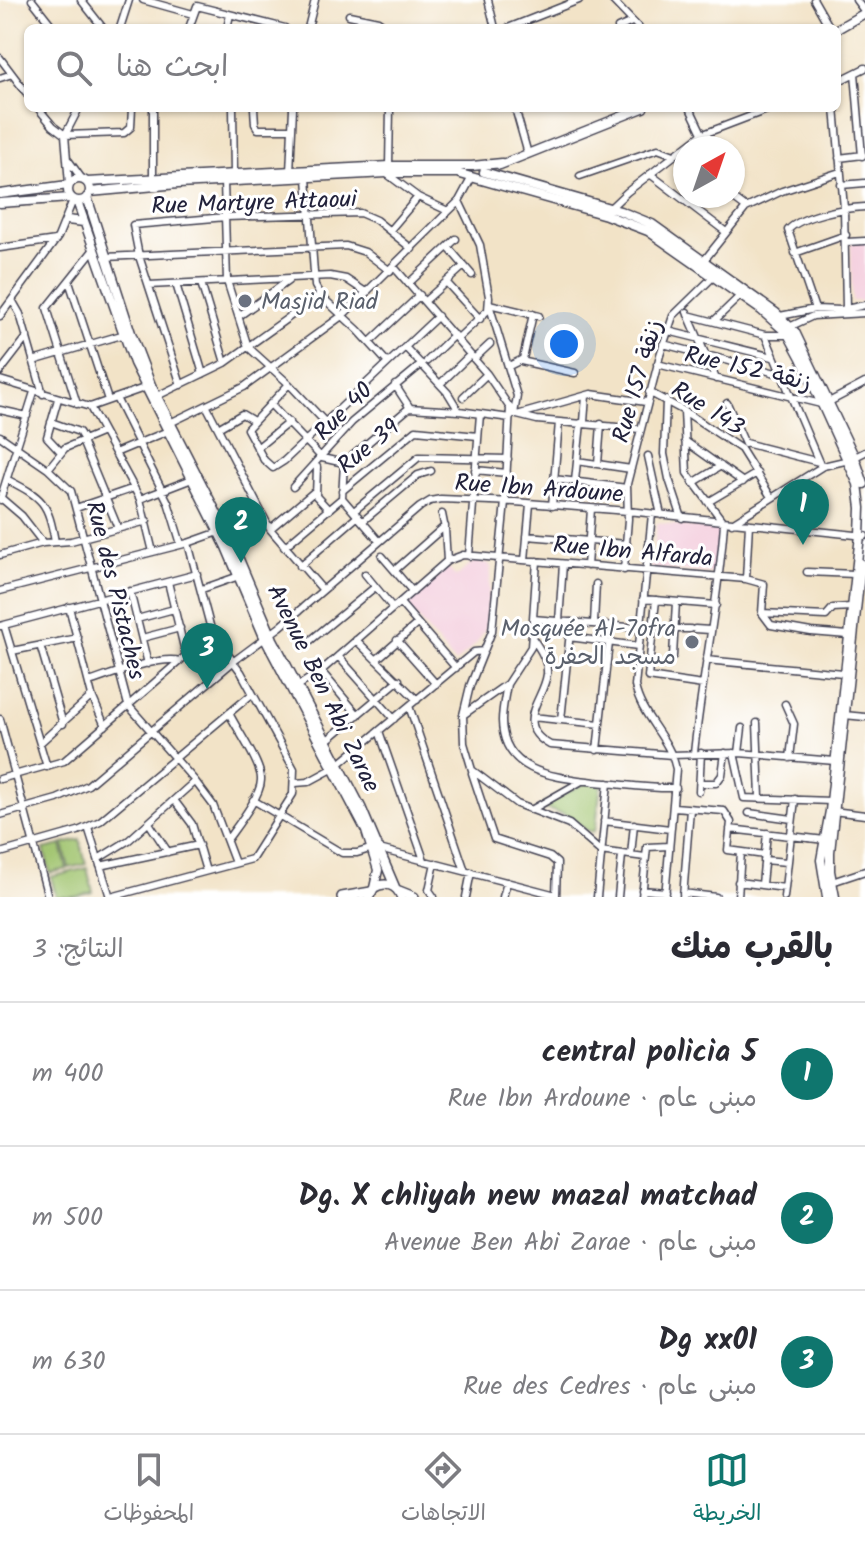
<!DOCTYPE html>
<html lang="ar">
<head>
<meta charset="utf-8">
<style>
  :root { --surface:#fff; --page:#f7f7f7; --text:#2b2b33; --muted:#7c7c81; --line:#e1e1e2; --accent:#0f766e }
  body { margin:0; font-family:Kalam,"Playpen Sans Arabic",sans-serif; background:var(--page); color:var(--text); direction:rtl }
  .compass { position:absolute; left:673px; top:136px; width:72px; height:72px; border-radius:50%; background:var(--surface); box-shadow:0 2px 6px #0004; rotate:40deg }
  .you { position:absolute; left:564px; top:344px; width:28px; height:28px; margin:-20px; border:6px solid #fff; border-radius:50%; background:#1a73e8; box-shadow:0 0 0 12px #1a73e833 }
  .badge { display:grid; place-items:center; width:52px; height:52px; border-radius:50%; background:var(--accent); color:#fff; font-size:26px; font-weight:700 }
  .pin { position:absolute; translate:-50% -66px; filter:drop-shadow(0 2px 4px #0008) }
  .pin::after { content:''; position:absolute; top:42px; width:28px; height:24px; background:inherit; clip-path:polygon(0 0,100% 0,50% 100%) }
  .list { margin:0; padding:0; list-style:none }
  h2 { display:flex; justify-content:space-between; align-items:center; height:104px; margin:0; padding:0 32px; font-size:34px }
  h2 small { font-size:26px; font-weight:400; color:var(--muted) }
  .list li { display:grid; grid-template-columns:52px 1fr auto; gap:24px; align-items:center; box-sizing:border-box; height:144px; padding:0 32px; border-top:2px solid var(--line) }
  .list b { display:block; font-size:30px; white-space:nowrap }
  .list p { margin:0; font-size:26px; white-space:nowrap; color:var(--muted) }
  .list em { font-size:26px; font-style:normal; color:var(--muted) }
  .icon { flex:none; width:44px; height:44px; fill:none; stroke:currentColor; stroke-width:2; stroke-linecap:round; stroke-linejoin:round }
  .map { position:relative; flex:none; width:865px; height:897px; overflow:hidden; direction:ltr }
  .search { position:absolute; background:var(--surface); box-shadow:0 2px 6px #0004; left:24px; right:24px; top:24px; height:88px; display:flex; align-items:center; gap:20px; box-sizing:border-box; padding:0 28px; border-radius:12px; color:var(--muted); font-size:30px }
  .sheet { height:536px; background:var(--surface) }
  nav { display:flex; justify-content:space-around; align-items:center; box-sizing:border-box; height:112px; border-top:2px solid var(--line); background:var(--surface); font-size:22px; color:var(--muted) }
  nav a { display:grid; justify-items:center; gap:4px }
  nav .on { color:var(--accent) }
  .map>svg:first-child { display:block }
</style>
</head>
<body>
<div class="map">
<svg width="865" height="897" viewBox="0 0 865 897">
  <rect width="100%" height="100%" fill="#fff"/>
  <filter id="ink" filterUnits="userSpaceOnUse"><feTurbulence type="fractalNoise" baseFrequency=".0125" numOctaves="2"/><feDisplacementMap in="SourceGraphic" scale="16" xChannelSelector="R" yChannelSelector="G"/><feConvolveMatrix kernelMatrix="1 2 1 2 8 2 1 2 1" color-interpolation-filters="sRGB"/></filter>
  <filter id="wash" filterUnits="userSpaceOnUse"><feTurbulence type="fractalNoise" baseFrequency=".006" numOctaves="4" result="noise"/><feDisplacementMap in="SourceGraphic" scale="32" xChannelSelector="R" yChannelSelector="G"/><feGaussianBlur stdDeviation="1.8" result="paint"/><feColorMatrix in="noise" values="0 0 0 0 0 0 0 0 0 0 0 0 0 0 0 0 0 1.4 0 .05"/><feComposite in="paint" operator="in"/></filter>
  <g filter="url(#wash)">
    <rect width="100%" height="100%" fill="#f2e3c7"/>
    <!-- built -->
    <path fill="#f4cfde" d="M 865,242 L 865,301 L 852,301 L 851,243 Z
      M 657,523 L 722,530 L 718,574 L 650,568 L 651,560 L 659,552 L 660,548 L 654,547 Z
      M 473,562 L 488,563 L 491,567 L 486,628 L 476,644 L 455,663 L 404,603 L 447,567 L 456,577 Z"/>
    <!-- garden -->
    <path fill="#9ec26b" stroke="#607253" stroke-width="2" d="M 585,783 L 601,783 L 596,827 L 593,832 L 586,830 L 564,814 L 545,809 L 543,806 L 544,803 Z
      M 80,840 L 86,864 L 69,868 L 63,844 Z
      M 61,845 L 67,869 L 50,873 L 44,849 Z
      M 87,868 L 93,892 L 75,897 L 56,897 L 51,877 Z"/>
  </g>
  <g filter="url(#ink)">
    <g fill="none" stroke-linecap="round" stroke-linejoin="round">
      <!-- minor casing -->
      <g stroke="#413f50" stroke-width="9">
        <path id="minor" d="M 32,0 L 54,28
          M 81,0 L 103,28
          M 143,0 L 193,14
          M 488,0 L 495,28
          M 612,0 L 639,28
          M 814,0 L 830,28
          M 856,0 L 865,12
          M 349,15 L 378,21 L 388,28
          M 120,28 L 129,0
          M 189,28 L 197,6 L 285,28
          M 227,28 L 230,15
          M 308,28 L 315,0
          M 508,28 L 579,0
          M 618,28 L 632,22
          M 0,58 L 28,95
          M 855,73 L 862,156
          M 0,78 L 12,74
          M 837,82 L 865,68
          M 38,108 L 53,126 L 65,135 L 124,133 L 131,127 L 132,108
          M 153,108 L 153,179
          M 233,108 L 234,175
          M 254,108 L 255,124 L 258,129 L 291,129
          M 515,108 L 528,154
          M 690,108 L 709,148
          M 835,108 L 844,208 L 846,309
          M 839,158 L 863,155
          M 69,161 L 82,179
          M 389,166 L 390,108
          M 290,172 L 293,108
          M 387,174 L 418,197 L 448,211
          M 650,174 L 726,232
          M 580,176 L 658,149 L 674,155
          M 307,178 L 315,286 L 320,295 L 358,330 L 387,362
          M 224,182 L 227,281 L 248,347 L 289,384 L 325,422
          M 69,184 L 65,135 L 79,108
          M 841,185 L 865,183
          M 730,196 L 746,208
          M 607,211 L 627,192 L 701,135 L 772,108
          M 390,230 L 418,197
          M 846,242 L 865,241
          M 448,247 L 472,275
          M 0,248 L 56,240
          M 795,253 L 846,235
          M 105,257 L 346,246 L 365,252 L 390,271
          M 702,263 L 746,208 L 782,191 L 840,172
          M 394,267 L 487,374 L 510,408 L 505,502 L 492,631 L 470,686 L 463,715 L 464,743 L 472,770 L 517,804 L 569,824 L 600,851
          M 69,281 L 108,400
          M 446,282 L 480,319
          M 201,283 L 225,363
          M 409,283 L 456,239
          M 176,284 L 203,374
          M 149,285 L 330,276 L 346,279 L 367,293
          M 12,300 L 20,314 L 43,394
          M 425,301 L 464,266
          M 489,304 L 517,396 L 514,414
          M 489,304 L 539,316
          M 815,309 L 788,230 C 802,215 844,208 865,207
          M 687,312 L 716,379
          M 688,315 L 765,335 L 789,335
          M 0,316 L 58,237 L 73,200
          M 239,316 L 288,281
          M 780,316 L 815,309 L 841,310 L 865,305
          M 714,321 L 741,295
          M 787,328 L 813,316 L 865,313
          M 668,331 L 773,357
          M 765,335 L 821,467
          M 457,339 L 488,310 L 489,297 L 480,245 L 459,201
          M 370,342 L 420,295
          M 663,344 L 780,374
          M 405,347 L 448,393 L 459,411
          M 474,359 L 490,344
          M 33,361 L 125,334
          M 427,361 L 454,335
          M 521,361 L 575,373
          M 657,364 L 825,405
          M 509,366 L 523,359 L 533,314
          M 0,372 L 27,337
          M 0,380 L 90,407
          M 289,384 L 247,429 L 264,460 L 273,468 L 284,461 L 438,316
          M 440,384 L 470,355
          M 181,385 L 139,256 L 133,225 L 226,217 L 360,213 L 376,220 L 412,249
          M 395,385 L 410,408
          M 649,392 L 684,411 L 741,449 L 771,497
          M 155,397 L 225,363 L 320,295
          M 463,397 L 487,374
          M 116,398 L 168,502 L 181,544
          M 58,399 L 47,437 L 61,452
          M 666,400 L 664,454 L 669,479 L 682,518
          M 829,402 L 865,383
          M 727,403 L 745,444
          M 77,404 L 47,308 L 94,249
          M 270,404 L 322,458 L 344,463
          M 90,407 L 140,499 L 153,552
          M 90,407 L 147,387
          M 207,407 L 270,529 L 322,589
          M 0,410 L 27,416
          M 684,411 L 687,473 L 724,523 C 719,600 702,676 694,753
          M 510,413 L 517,415 L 591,394 L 646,402
          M 517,415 L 537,420 L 640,429
          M 51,422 L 79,432 L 84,440
          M 584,422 L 586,396
          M 170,423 L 244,387 L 343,315 L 459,201 L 472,177
          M 218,428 L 242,414 L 252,420
          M 0,436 L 48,469 L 71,491 L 128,705 L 195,781 L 213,805 L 235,863
          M 82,441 L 118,528
          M 685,441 L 743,482
          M 745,443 L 819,462
          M 257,448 L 289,422
          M 115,453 L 168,431
          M 648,456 L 661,515
          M 577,461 L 631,469
          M 598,464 L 601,424
          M 317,467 L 316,496 L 329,510
          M 48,469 L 65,448 L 103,432
          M 475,470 L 507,473
          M 554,479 L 627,488
          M 8,480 C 43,498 48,502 55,542
          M 575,481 L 581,423
          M 693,483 L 721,466
          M 293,487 L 352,422 L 422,364
          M 342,491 L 416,430 L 478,436
          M 1,498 L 22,516 L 43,543
          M 140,499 L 192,479
          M 0,500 L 34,392
          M 708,502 L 757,473
          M 552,506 L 559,422
          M 76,508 L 134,488
          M 354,511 L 419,457 L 508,459
          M 442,514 L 445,529 L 447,561
          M 652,514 L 635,686 C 641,717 670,738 676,769 L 665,897
          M 363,521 L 418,475 L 431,471
          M 732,523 L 823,466 L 849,460 L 865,452
          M 270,529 L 315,491
          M 527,536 L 627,544
          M 379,541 L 342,498 L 344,463 L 409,408 L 459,411 L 510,418
          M 233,545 L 256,537
          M 284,547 L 342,498
          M 0,555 L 43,543 L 71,541 L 147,521
          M 382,556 L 413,592
          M 469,556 L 480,414
          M 525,560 L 530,504
          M 300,566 L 358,516
          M 587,566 L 591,509
          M 395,570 L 445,526
          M 624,570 L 628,519 L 627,484 L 660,355 L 673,316 L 714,276
          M 807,572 L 855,574
          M 365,574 L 393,608
          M 746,579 L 749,524
          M 168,582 L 186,656
          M 202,589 L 239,576
          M 0,591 L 188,543 L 219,532
          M 130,591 L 148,664
          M 643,599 L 716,605
          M 656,600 L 648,677 L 703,685
          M 400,603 L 456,668
          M 69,607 L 92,696 L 105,726
          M 762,613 L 826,616 L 833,608 L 851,607
          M 137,619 L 174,609
          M 533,619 L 640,628
          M 559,621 L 563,564
          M 594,623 L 596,584
          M 4,625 L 47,767
          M 0,626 L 197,574
          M 674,629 L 690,629
          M 695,629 L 710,630
          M 569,637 L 638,646
          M 142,638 L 180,628
          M 533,639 C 540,649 548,661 547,674 C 544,700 512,724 550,745 L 672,755 L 739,753 L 835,761
          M 356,640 L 417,700
          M 397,640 L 436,684
          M 306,644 L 375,587
          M 40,645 L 63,724
          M 12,651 L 78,638
          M 338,656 L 394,719
          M 673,656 L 676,602
          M 376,660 L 417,624
          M 706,660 L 843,673
          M 321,671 L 358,715
          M 89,682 C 111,675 159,655 180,661
          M 507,684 C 505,696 502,709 502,721 C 503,774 556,777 595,782 C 622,784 649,789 676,788
          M 298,686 L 321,671 L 447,561 L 463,555 L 746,579 L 764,584 L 762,613 L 771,625 L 811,632 L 848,635
          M 785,704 L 794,724 L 790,758
          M 409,706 L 465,871
          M 463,715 L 507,684 L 531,647 L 537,561
          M 844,715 L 865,717
          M 532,717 L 600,724
          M 0,719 L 48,897
          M 561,720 L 571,622
          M 757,723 L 760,797
          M 379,731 L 424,860
          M 326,741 L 399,680
          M 40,743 L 92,696
          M 597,750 L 609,643
          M 734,753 L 744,798 L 831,801
          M 739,753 L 742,728
          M 339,764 L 474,652 L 484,651
          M 472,773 L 494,839 L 550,857 L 557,863 L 556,897
          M 0,779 L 64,761 L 212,633
          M 295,783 L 308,782 L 334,768
          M 700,783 L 716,783 L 722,775 L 725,753
          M 699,791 L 701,753
          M 174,800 L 192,824 L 206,871
          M 253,800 L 342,853 L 357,853 L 373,848
          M 674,807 L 724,811 L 731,822 L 728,850 L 765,855
          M 531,810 L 580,782
          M 833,811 L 865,815
          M 749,813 L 792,819
          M 0,815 L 57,799 L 88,785 L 234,661 L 280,627 L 420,507 L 430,501 L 441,499 L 515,502 L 628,511 L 865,536
          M 604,821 L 670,829
          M 149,823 L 168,852
          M 88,827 L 110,897
          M 730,829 L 825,840
          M 227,840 C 237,826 261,796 261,780 C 262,765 236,728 229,713
          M 379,849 L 556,895
          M 600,851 L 645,857
          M 0,853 L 78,831 L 100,821 L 252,694
          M 631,855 L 634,824
          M 98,859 L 129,840 L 195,781
          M 764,860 L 787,862
          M 100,866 L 199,845
          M 738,882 L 785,888
          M 832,882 L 865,871
          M 762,884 L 767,833
          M 642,890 L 666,892
          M 683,893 L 716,897
          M 111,897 L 252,859 L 293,794 L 294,769 L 241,672 L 212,633 L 188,543
          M 434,897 L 429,890 L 435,863
          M 466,897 L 471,872
          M 503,897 L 507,882
          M 597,897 L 608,783
          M 618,897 L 622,855
          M 642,897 L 647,847 L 669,846
          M 683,897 L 690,809
          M 738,897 L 741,852
          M 784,897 L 795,799"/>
      </g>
      <!-- major casing -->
      <g stroke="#413f50" stroke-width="11">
        <path id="major" d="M 837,29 L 865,13
          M 500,165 L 643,108
          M 484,172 L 620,211 L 652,224 L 776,313 L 795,332 L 855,458 L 864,484
          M68 190a11 11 0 1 1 22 0a11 11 0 1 1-22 0Z
          M 87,182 L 389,166 L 472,166 L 502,163
          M 90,192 L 178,184 L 387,173 L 457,173 L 606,215 L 648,231 L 761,310 L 788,334 L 801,358 L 858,484 L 861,508 L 860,535 L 830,811 L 821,860 L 827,897
          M 0,194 L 68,185
          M 87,197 L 131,333 L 151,385 L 233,545 L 273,639 L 361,807 L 395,887
          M 77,201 L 134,363 L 226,547 L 265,639 L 366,831 L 378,870 L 374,888
          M 0,203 L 70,198
          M 67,220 L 84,222
          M 369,897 L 374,888 C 385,881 397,885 401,897
          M 835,897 L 830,871 L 830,852 L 861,564"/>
      </g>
      <!-- highway casing -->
      <g stroke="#413f50" stroke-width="12">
        <path id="highway" d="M 399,891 L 414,897
          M 342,897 L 371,892"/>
      </g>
      <!-- minor -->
      <use href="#minor" stroke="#fff" stroke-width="6"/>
      <!-- major -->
      <use href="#major" stroke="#fff" stroke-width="8"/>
      <!-- highway -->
      <use href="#highway" stroke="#fff" stroke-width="9"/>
    </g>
  </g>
  <!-- markers -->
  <g fill="#6b7280" stroke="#fff" stroke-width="3">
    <circle cx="245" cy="301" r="8"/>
    <circle cx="692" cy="642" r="8"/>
  </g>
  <g text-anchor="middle" stroke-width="6" stroke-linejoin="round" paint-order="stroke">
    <!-- street labels -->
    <g font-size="24" fill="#22223b" stroke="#fff">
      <text transform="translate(254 202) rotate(-2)" y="8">Rue Martyre Attaoui</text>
      <text transform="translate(748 368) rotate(13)" y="8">Rue 152 زنقة</text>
      <text transform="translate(637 381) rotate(-74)" y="8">Rue 157 زنقة</text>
      <text transform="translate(708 408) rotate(32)" y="8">Rue 143</text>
      <text transform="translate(343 411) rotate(-45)" y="8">Rue 40</text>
      <text transform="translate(368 446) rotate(-39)" y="8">Rue 39</text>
      <text transform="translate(539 488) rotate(4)" y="8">Rue Ibn Ardoune</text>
      <text transform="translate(633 551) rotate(5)" y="8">Rue Ibn Alfarda</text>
      <text transform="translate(116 590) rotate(76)" y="8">Rue des Pistaches</text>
      <text transform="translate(324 688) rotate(64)" y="8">Avenue Ben Abi Zarae</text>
    </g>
    <!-- worship labels -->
    <g font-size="24" fill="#5b616d" stroke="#fff" text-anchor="start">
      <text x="261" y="309">Masjid Riad</text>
      <text x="676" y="636" text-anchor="end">Mosquée Al-7ofra<tspan x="676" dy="28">مسجد الحفرة</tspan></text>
    </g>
  </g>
</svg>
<svg class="compass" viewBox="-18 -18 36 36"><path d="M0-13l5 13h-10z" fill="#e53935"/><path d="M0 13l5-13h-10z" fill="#7c7c81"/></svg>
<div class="you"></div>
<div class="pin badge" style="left:803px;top:545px">1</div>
<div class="pin badge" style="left:241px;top:563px">2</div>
<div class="pin badge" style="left:207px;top:689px">3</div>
<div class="search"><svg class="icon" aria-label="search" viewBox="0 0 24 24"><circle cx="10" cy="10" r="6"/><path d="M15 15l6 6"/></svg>ابحث هنا</div>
</div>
<section class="sheet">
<h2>بالقرب منك<small>النتائج: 3</small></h2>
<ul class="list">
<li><span class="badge">1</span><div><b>central policia 5</b><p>مبنى عام · Rue Ibn Ardoune</p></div><em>400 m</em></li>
<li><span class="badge">2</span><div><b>Dg. X chliyah new mazal matchad</b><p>مبنى عام · Avenue Ben Abi Zarae</p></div><em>500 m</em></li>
<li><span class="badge">3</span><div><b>Dg xx01</b><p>مبنى عام · Rue des Cedres</p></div><em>630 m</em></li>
</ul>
</section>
<nav>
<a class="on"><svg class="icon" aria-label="map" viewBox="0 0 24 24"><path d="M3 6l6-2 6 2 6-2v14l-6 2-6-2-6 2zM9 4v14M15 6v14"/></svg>الخريطة</a>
<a><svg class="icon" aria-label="directions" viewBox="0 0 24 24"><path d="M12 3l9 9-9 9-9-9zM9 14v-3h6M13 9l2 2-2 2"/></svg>الاتجاهات</a>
<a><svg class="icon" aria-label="saved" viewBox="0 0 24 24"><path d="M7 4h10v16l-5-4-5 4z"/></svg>المحفوظات</a>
</nav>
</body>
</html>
